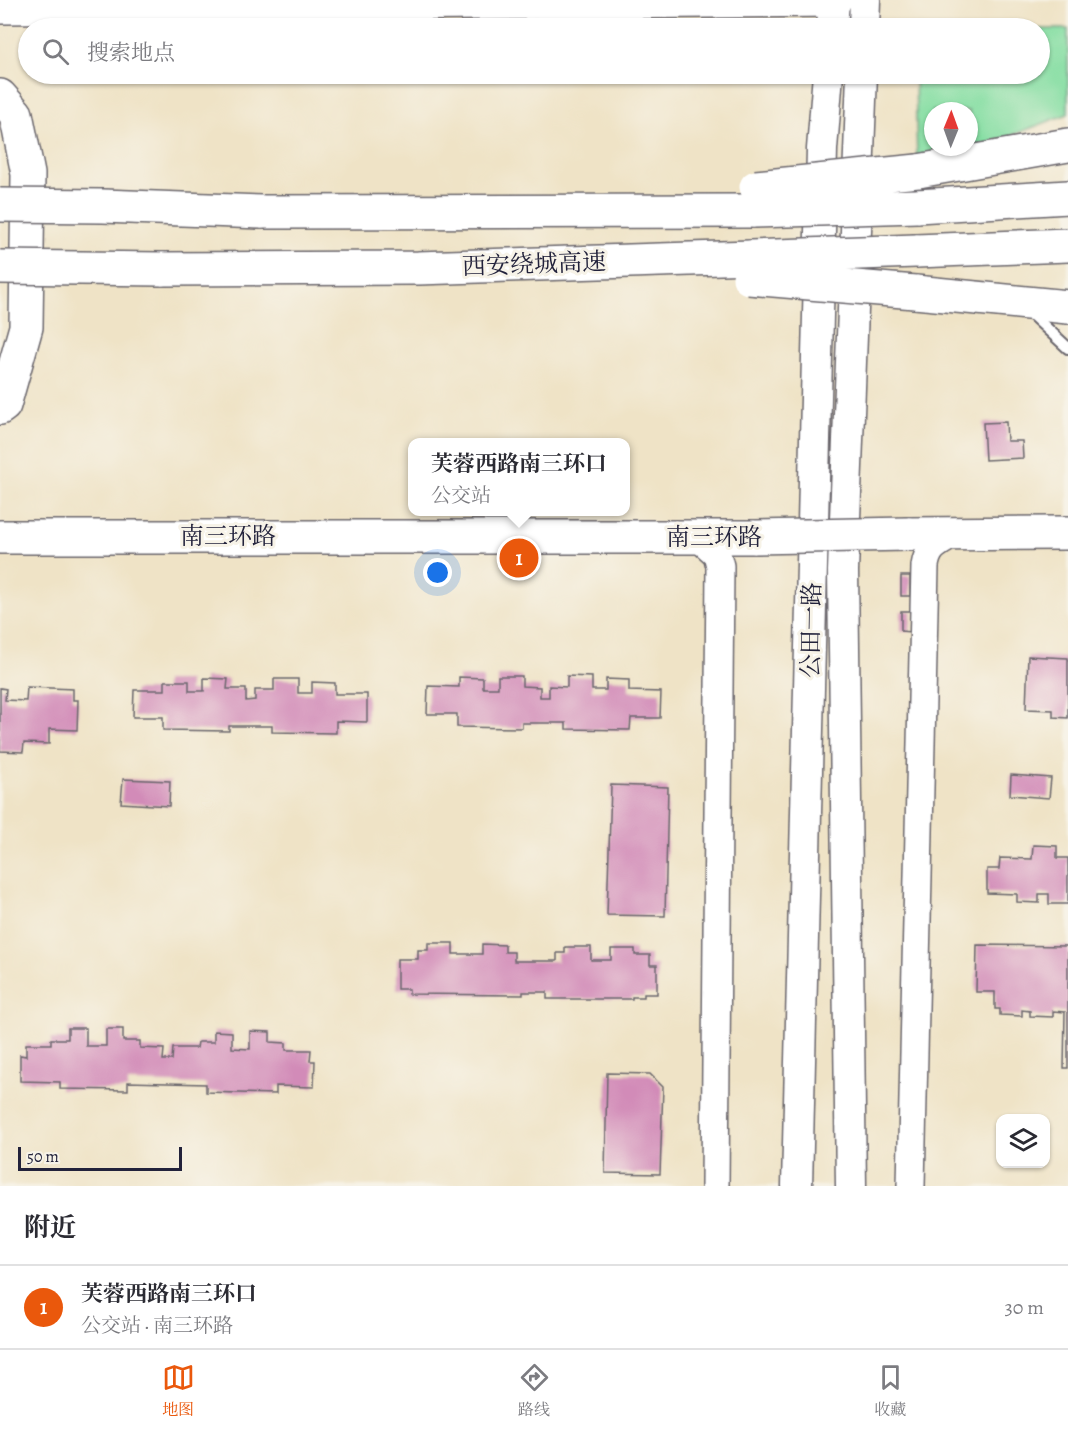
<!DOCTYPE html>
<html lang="zh">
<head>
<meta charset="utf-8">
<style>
  :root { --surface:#fff; --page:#f7f7f7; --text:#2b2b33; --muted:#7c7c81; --line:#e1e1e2; --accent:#ea580c }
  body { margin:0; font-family:Alegreya,"Noto Serif SC",serif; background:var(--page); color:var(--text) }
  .controls { position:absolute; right:18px; bottom:18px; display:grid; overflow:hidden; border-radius:12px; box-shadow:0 2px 4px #0004 }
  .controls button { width:54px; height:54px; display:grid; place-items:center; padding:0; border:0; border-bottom:2px solid var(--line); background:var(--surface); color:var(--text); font:30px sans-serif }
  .compass { position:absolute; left:924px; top:102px; width:54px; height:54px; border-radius:50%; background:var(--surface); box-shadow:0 2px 4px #0004; rotate:1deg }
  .scale { position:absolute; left:18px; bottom:15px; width:164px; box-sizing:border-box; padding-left:6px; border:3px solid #22223b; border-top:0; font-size:16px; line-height:21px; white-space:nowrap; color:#22223b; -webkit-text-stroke:4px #f7f3e8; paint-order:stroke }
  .you { position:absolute; left:438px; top:573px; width:21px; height:21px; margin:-15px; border:4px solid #fff; border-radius:50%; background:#1a73e8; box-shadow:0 0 0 9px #1a73e833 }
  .badge { display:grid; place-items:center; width:39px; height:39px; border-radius:50%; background:var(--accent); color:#fff; font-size:20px; font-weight:700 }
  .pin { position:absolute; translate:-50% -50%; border:3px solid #fff; box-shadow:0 2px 6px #0006 }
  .popup { position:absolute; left:408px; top:438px; width:222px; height:78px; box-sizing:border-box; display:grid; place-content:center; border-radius:12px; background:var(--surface); filter:drop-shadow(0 2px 4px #0005); font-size:20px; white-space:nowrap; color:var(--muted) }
  .popup b { font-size:22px; color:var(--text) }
  .popup::after { content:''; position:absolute; left:50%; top:100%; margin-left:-12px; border:12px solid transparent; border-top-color:var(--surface) }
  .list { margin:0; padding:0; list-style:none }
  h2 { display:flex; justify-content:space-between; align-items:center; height:78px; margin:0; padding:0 24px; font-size:26px }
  h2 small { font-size:20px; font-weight:400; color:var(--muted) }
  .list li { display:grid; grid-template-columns:39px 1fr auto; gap:18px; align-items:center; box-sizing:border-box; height:84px; padding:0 24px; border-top:2px solid var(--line) }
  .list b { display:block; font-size:22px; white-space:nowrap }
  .list p { margin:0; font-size:20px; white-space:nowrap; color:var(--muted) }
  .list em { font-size:20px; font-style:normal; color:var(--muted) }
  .icon { flex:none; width:33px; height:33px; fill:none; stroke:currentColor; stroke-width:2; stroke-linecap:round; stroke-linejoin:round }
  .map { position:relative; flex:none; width:1068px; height:1186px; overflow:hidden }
  .search { position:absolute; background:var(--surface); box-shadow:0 2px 4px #0004; left:18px; right:18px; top:18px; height:66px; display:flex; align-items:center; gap:15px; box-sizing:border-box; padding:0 21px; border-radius:33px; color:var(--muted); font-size:22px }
  .sheet { height:162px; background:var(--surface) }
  nav { display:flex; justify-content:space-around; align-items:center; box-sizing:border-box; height:84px; border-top:2px solid var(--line); background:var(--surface); font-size:16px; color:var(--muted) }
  nav a { display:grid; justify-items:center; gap:3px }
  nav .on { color:var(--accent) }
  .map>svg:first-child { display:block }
</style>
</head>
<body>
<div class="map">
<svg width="1068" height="1186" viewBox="0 0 1068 1186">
  <rect width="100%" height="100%" fill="#f7f3e8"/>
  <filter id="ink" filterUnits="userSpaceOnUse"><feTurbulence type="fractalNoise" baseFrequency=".0167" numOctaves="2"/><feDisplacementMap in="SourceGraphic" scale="12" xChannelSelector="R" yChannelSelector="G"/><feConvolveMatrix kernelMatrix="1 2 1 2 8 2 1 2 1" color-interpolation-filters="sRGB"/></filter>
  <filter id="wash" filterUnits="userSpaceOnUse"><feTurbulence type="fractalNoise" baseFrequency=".008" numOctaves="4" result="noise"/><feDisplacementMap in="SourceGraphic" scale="24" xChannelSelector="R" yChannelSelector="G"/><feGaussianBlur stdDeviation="1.35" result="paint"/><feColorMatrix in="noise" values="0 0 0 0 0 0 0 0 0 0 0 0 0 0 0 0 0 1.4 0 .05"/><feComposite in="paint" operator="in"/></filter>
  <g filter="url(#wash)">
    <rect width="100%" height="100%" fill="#efe3c6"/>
    <!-- green -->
    <path fill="#85dea3" stroke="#54806f" stroke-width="1.5" fill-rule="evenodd" d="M 1040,29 L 1068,29 L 1068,114 L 973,150 L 917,163 L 915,74 L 1040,74 ZM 933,111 L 969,111 L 969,147 L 933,147 Z"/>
    <g id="blocks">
      <!-- building -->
      <path fill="#d28bb8" d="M 1006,422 L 1007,441 L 1022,441 L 1023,458 L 985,460 L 983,423 Z
        M 901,576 L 910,576 L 910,596 L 901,596 Z
        M 901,611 L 911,611 L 910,632 L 901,631 Z
        M 1028,656 L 1068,658 L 1068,718 L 1053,717 L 1053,710 L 1026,709 Z
        M 498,676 L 522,676 L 522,686 L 540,687 L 540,697 L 549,697 L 549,686 L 567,687 L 567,676 L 592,677 L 592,690 L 606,690 L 606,679 L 629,680 L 629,691 L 661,692 L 660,718 L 631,718 L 630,730 L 566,729 L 566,723 L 522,723 L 522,728 L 457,727 L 457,714 L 427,714 L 428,686 L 459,687 L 459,677 L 483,678 L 483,688 L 498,688 Z
        M 204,678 L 228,679 L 227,689 L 246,689 L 246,701 L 255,700 L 255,690 L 274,690 L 274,679 L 298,679 L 298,693 L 312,693 L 312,682 L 335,683 L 335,694 L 367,694 L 367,722 L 336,721 L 336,733 L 272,732 L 272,726 L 229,726 L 229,731 L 163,730 L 163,717 L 133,717 L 134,690 L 165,690 L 165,681 L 189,681 L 189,691 L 204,691 Z
        M 27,687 L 73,689 L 73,700 L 78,700 L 77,730 L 49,729 L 49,744 L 24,743 L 23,752 L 0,751 L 0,688 L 6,689 L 5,700 L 26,701 Z
        M 1011,775 L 1051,778 L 1049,798 L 1010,795 Z
        M 123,779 L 170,781 L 169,806 L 121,803 Z
        M 611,785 L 668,787 L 665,916 L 607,915 Z
        M 1033,845 L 1057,846 L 1057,858 L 1068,858 L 1068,904 L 1049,904 L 1049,894 L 1039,894 L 1039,903 L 1017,902 L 1017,894 L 987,893 L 987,869 L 999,869 L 1000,858 L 1032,859 Z
        M 428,943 L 453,943 L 453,954 L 482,954 L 482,944 L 505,945 L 505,952 L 514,952 L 514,961 L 557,961 L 557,953 L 565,953 L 565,947 L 591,947 L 591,960 L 611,960 L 611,949 L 635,949 L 635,955 L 650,955 L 650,965 L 657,965 L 657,994 L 644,994 L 644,997 L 632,997 L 632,999 L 547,999 L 547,992 L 523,992 L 523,995 L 409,994 L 409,989 L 397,989 L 397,959 L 418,959 L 418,950 L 428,950 Z
        M 977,945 L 1068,946 L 1068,1068 L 1064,1068 L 1065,1012 L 1053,1011 L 1053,1017 L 1030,1016 L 1030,1011 L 1022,1010 L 1022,1016 L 1000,1015 L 1000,1009 L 995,1009 L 995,992 L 976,992 Z
        M 68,1028 L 86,1028 L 86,1046 L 106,1046 L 106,1029 L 123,1029 L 123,1041 L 140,1041 L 140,1048 L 164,1049 L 163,1060 L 172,1060 L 173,1048 L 197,1048 L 198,1042 L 214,1042 L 214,1031 L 232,1032 L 232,1048 L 250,1049 L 250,1031 L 270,1032 L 270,1042 L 286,1043 L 286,1050 L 311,1050 L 310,1061 L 315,1061 L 314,1087 L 276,1086 L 276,1094 L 206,1092 L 206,1084 L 128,1082 L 128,1090 L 60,1089 L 60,1082 L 20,1081 L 20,1055 L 26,1056 L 26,1044 L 51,1044 L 51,1039 L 68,1039 Z
        M 607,1073 L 650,1074 L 663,1087 L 660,1174 L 605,1173 Z"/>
    </g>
  </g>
  <g filter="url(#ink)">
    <use href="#blocks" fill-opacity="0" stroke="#6a666c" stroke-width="1.5"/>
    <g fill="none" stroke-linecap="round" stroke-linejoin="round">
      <!-- service casing -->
      <g stroke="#6a666c" stroke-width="14">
        <path id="service" d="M 1029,312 L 1068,348"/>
      </g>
      <!-- tertiary casing -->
      <g stroke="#6a666c" stroke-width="30">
        <path id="tertiary" d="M 698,537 L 717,554 L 720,566 L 715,1186
          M 911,1186 L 925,566 C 928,546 938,544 954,534"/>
      </g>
      <!-- secondary casing -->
      <g stroke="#6a666c" stroke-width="33">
        <path id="secondary" d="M 832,28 L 834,0
          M 864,28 L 865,0
          M 797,1186 L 822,149 L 828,74
          M 851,1186 L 843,571 L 862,74"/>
      </g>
      <!-- trunk casing -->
      <g stroke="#6a666c" stroke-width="36">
        <path id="trunk" d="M 0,7 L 835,0
          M 0,96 L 16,114 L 28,174 L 26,327 L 4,405 L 0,408
          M 908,534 L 1068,533
          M 0,537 L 755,537"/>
      </g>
      <!-- motorway casing -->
      <g stroke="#6a666c" stroke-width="36">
        <path id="motorway" d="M 918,171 L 1068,145
          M 917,206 L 1068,197
          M 261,212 L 754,211
          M 916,251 L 1068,245
          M 161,269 L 418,268 L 751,257
          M 915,292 L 1068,307"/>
      </g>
      <!-- service -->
      <use href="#service" stroke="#fff" stroke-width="10"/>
      <!-- tertiary -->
      <use href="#tertiary" stroke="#fff" stroke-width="27"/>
      <!-- secondary -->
      <use href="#secondary" stroke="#fff" stroke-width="30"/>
      <!-- trunk -->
      <use href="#trunk" stroke="#fff" stroke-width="33"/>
      <!-- motorway -->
      <use href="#motorway" stroke="#fff" stroke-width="33"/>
      <!-- trunk-bridge casing -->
      <g stroke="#6a666c" stroke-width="36" stroke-linecap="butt">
        <path id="trunk-bridge" d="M 755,537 L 908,534"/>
      </g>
      <!-- motorway-bridge casing -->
      <g stroke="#6a666c" stroke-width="36" stroke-linecap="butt">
        <path id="motorway-bridge" d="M 756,187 L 918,171
          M 0,205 L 103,206 L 261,212
          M 754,211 L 917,206
          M 751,257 L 916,251
          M 0,267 L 161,269
          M 749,278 L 915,292"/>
      </g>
      <!-- trunk-bridge -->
      <use href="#trunk-bridge" stroke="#fff" stroke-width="33"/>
      <!-- motorway-bridge -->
      <use href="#motorway-bridge" stroke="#fff" stroke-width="33"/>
    </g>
  </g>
  <g text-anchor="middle" stroke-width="6" stroke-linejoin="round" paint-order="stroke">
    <!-- street labels -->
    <g font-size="24" fill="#22223b" stroke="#f7f3e8">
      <text transform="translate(534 264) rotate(-2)" y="8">西安绕城高速</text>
      <text x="228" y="544">南三环路</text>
      <text x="714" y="545">南三环路</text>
      <text transform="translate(811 630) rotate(-89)" y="8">公田一路</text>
    </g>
  </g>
</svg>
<div class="controls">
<button><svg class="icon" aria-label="layers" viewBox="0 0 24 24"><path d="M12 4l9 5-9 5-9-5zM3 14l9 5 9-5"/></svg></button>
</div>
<svg class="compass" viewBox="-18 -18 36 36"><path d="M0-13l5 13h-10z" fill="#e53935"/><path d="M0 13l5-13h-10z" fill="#7c7c81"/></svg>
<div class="scale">50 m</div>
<div class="you"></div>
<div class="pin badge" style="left:519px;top:558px">1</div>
<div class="popup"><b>芙蓉西路南三环口</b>公交站</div>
<div class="search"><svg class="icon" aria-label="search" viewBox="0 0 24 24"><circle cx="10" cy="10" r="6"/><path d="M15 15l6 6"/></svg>搜索地点</div>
</div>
<section class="sheet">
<h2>附近<small></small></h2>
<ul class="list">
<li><span class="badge">1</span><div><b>芙蓉西路南三环口</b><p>公交站 · 南三环路</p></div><em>30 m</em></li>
</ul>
</section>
<nav>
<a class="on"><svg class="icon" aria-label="map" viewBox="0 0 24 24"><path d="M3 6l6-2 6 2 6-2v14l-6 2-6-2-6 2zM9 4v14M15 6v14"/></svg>地图</a>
<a><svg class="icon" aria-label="directions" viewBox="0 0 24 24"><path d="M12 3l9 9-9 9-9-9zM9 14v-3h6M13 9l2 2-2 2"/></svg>路线</a>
<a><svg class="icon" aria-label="saved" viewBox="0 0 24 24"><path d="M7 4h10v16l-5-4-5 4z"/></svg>收藏</a>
</nav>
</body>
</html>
